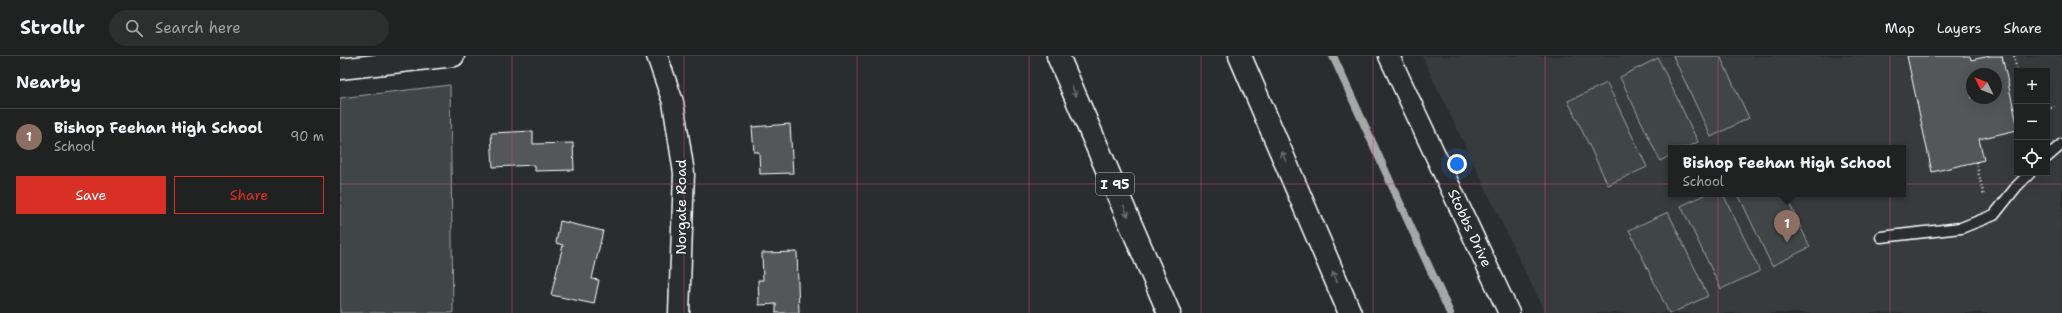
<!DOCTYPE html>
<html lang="en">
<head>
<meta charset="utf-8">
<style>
  :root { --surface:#202222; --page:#2d2f2f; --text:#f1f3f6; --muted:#a2a4a5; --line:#3d3f40; --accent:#d93025 }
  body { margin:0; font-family:"Shantell Sans",sans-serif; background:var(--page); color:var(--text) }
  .controls { position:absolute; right:12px; top:12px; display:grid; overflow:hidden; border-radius:0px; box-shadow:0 4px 16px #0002 }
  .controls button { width:36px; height:36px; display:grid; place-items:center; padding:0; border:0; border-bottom:1px solid var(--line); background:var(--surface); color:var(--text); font:20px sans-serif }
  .compass { position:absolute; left:1626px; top:12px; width:36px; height:36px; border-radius:50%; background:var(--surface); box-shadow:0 4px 16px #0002; rotate:312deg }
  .you { position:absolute; left:1117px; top:108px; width:14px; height:14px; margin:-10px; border:3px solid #fff; border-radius:50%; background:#1a73e8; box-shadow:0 0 0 6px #1a73e833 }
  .badge { display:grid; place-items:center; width:26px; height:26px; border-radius:50%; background:var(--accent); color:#fff; font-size:13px; font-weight:700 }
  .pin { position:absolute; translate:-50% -33px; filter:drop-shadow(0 1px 2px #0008) }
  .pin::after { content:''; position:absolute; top:21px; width:14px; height:12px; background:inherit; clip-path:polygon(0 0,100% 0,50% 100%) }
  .popup { position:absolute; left:1328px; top:89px; width:238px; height:52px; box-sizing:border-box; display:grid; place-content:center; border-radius:0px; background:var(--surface); filter:drop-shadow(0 1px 3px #0005); font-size:13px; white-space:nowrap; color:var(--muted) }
  .popup b { font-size:15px; color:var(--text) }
  .popup::after { content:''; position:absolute; left:50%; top:100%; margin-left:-8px; border:8px solid transparent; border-top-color:var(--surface) }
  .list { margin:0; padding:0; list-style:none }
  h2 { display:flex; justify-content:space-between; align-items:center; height:52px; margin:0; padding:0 16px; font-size:17px }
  h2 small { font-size:13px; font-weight:400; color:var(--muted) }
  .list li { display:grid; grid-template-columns:26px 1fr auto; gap:12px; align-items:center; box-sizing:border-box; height:56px; padding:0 16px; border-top:1px solid var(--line) }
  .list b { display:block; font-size:15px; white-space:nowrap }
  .list p { margin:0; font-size:13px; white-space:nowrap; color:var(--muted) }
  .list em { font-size:13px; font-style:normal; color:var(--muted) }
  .actions { display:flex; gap:8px; padding:12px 16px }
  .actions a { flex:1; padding:9px 0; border:1px solid var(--accent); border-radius:0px; text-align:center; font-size:14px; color:var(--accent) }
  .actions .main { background:var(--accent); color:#fff }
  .icon { flex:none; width:22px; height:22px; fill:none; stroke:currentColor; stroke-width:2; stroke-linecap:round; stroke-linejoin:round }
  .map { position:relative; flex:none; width:1722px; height:257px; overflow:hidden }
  header { display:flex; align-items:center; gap:24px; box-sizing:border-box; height:56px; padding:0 20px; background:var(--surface); border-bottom:1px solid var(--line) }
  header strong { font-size:19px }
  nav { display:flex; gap:22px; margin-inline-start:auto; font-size:14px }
  .search { width:280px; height:36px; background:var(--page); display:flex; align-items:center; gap:10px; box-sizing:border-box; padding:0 14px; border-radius:22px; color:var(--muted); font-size:15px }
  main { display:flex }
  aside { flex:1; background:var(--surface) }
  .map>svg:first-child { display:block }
</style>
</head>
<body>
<header>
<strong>Strollr</strong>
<div class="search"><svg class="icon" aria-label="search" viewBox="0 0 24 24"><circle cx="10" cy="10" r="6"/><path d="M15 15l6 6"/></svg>Search here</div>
<nav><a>Map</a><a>Layers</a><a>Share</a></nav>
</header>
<main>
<aside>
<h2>Nearby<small></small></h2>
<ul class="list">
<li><span class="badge" style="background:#8d6e63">1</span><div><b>Bishop Feehan High School</b><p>School</p></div><em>90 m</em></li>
</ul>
<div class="actions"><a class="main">Save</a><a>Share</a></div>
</aside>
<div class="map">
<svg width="1722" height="257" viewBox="0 0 1722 257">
  <rect width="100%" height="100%" fill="#2a2d2e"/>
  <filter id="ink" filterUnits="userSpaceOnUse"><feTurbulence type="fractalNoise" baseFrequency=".025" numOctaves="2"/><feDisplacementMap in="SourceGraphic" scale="8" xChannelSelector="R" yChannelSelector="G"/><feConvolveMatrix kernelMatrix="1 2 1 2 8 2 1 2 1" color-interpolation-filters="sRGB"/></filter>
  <g filter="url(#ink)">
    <!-- built -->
    <path fill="#373a3b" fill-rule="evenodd" d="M 1082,0 L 1722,0 L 1722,257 L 1205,257 ZM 1677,15 L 1707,15 L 1707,117 L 1677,117 ZM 1632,18 L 1656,18 L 1656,42 L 1632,42 ZM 1331,92 L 1563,92 L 1563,138 L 1331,138 Z"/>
    <!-- green -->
    <path fill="#414445" stroke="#a0a2a2" d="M 1333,0 L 1380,0 L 1409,62 L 1371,81 Z
      M 1318,2 L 1358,86 L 1345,92 L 1331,92 L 1331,99 L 1320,105 L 1280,21 Z
      M 1267,27 L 1307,111 L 1268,129 L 1228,45 Z
      M 110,29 L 113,257 L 0,257 L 0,42 Z
      M 1366,138 L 1383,138 L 1420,215 L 1381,233 L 1341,150 Z
      M 1398,138 L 1445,138 L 1470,191 L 1432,210 Z
      M 1328,156 L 1368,240 L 1332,257 L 1329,257 L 1289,174 Z"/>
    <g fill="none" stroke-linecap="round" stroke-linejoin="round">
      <!-- stream -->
      <path stroke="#a6a7a7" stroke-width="8" d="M 993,0 L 1110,257"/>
    </g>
    <!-- building -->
    <path fill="#555758" stroke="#fff" fill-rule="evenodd" d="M 1567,0 L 1630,0 L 1631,4 L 1650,0 L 1662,0 L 1677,67 L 1677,74 L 1639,83 L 1644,104 L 1592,116 ZM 1632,18 L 1656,18 L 1656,42 L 1632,42 Z
      M 450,68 L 453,117 L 420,118 L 419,96 L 414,96 L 412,71 Z
      M 193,75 L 193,88 L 233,87 L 234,114 L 195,115 L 195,109 L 153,111 L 151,77 Z
      M 220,165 L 263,175 L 252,223 L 259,224 L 254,248 L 211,239 L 223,189 L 216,187 Z
      M 457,196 L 459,257 L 436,257 L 436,248 L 419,249 L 418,224 L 423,224 L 422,197 Z"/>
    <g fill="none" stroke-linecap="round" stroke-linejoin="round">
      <!-- service casing -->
      <g stroke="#fff" stroke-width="13">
        <path id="service" d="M 1707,101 L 1722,88
          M 1541,181 L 1621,172 L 1654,159 L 1677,130 L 1690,117"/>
      </g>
      <!-- minor casing -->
      <g stroke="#fff" stroke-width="23">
        <path id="minor" d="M 317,0 L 333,46 L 344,117 L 339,257
          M 1049,0 L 1169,257
          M 0,13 L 114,0"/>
      </g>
      <!-- motorway casing -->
      <g stroke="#fff" stroke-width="25">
        <path id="motorway" d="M 718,0 L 829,257
          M 900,0 L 1010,257"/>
      </g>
      <!-- path -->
      <path stroke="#fff" stroke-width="2.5" stroke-dasharray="1 3" stroke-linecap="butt" d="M 1674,0 L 1677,15
        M 1707,53 L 1715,51
        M 1636,106 L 1644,141"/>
      <!-- service -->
      <use href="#service" stroke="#2a2d2e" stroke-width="10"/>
      <!-- minor -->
      <use href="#minor" stroke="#2a2d2e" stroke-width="20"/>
      <!-- motorway -->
      <use href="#motorway" stroke="#2a2d2e" stroke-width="22"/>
    </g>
    <!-- one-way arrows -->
    <defs><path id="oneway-shaft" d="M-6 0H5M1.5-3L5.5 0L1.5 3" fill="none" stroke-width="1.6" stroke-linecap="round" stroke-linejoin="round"/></defs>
    <g stroke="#6a6c6d">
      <use href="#oneway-shaft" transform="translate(734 35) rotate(66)"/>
      <use href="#oneway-shaft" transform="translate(944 101) rotate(-113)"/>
      <use href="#oneway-shaft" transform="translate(786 155) rotate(67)"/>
      <use href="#oneway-shaft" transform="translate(995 221) rotate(-113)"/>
    </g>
  </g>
  <!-- grid -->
  <path fill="none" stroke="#ce467c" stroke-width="1" stroke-opacity="0.55" d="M 172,0 L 172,257M 344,0 L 344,257M 517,0 L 517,257M 689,0 L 689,257M 861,0 L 861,257M 1033,0 L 1033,257M 1205,0 L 1205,257M 1378,0 L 1378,257M 1550,0 L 1550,257M 0,128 L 1722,128"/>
  <g text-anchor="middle" stroke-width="3" stroke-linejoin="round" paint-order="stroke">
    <!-- shield labels -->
    <rect fill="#2a2d2e" stroke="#bfc0c0" stroke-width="1" x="756" y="117" width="38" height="22" rx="3"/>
    <g font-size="13" font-weight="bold" fill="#fff">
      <text x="775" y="133">I 95</text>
    </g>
    <!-- street labels -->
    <g font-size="14" fill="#fff" stroke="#2a2d2e">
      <text transform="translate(341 151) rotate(-90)" y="5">Norgate Road</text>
      <text transform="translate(1130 172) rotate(65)" y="5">Stobbs Drive</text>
    </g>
  </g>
</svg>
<div class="controls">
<button>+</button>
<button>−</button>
<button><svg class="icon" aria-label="locate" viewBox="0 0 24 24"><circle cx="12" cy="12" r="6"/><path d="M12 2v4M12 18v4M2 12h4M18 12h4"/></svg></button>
</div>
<svg class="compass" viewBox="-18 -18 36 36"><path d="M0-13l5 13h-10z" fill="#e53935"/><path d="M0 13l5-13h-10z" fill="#a2a4a5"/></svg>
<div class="you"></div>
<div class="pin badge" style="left:1447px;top:187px;background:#8d6e63">1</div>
<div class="popup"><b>Bishop Feehan High School</b>School</div>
</div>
</main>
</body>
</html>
